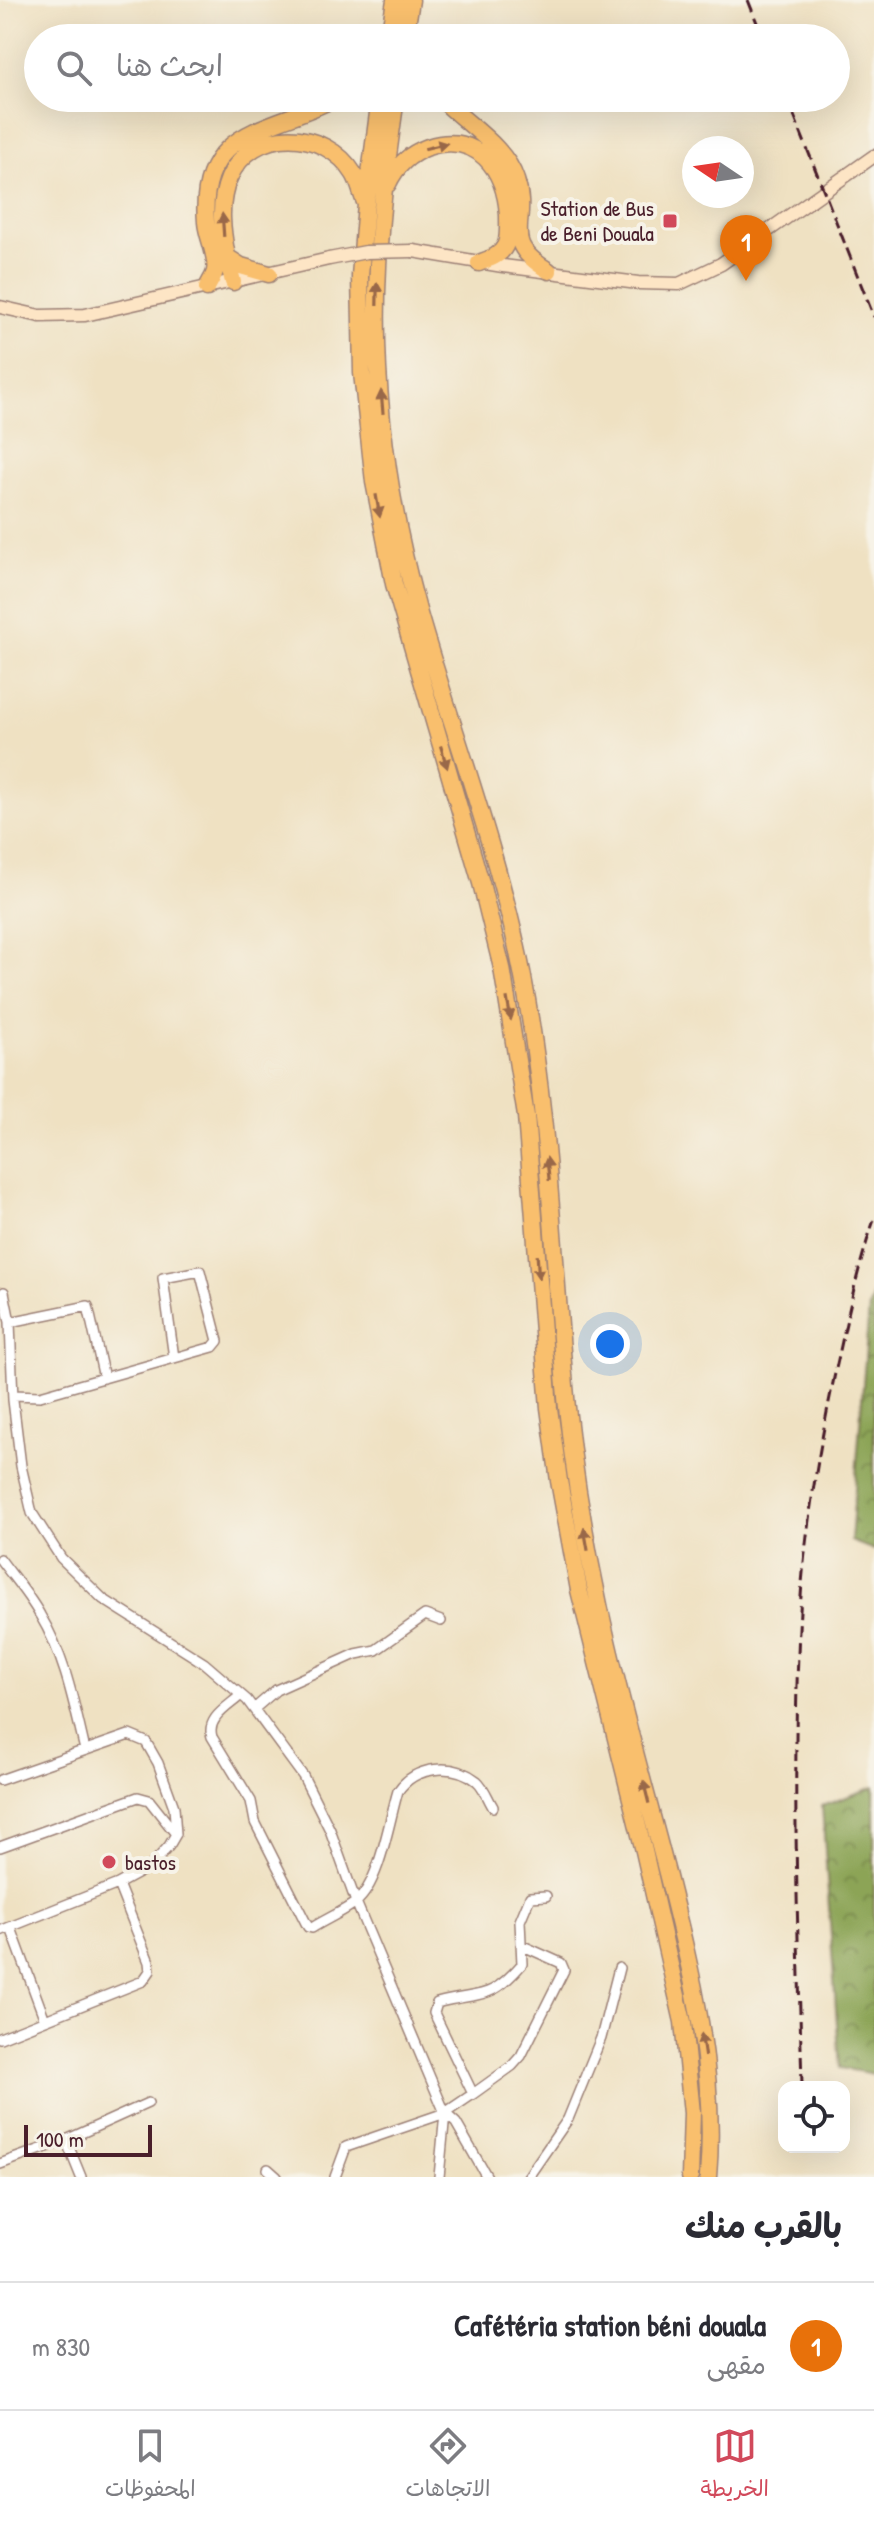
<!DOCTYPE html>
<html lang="ar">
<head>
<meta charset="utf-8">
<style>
  :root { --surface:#fff; --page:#f7f7f7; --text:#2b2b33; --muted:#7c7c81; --line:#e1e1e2; --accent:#d1495b }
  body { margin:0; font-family:"Patrick Hand","Playpen Sans Arabic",sans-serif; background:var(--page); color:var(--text); direction:rtl }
  .controls { position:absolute; right:24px; bottom:24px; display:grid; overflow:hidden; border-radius:16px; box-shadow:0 8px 32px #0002 }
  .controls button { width:72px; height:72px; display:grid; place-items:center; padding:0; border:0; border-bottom:2px solid var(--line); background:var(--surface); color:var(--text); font:40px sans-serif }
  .compass { position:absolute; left:682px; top:136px; width:72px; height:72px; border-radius:50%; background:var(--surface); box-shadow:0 8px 32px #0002; rotate:283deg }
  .scale { position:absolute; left:24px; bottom:20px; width:128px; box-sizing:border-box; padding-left:8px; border:4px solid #4a1f2b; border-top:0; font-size:22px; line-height:28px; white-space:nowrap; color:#4a1f2b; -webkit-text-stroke:6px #f7f3e8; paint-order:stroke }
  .you { position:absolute; left:610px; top:1344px; width:28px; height:28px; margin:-20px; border:6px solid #fff; border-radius:50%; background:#1a73e8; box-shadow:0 0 0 12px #1a73e833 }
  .badge { display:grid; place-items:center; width:52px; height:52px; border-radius:50%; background:var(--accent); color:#fff; font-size:26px; font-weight:700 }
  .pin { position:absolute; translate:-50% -66px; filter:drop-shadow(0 2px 4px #0008) }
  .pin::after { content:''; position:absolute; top:42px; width:28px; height:24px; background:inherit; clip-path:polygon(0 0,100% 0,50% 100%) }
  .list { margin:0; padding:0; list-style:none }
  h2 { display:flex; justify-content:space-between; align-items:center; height:104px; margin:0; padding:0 32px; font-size:34px }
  h2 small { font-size:26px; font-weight:400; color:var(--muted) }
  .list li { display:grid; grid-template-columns:52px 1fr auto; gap:24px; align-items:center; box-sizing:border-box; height:128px; padding:0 32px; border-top:2px solid var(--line) }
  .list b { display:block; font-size:30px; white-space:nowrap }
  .list p { margin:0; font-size:26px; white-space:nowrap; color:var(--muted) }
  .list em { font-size:26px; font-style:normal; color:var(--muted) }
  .icon { flex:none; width:44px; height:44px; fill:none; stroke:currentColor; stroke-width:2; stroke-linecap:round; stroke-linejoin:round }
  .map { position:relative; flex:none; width:874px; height:2177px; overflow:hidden; direction:ltr }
  .search { position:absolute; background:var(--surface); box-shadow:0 8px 32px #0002; left:24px; right:24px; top:24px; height:88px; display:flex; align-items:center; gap:20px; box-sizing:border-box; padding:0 28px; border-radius:44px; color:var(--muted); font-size:30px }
  .sheet { height:232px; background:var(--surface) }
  nav { display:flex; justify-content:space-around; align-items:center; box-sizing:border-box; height:112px; border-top:2px solid var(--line); background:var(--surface); font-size:22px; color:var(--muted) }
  nav a { display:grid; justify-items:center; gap:4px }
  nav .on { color:var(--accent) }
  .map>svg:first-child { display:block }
</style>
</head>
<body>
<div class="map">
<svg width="874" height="2177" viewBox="0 0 874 2177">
  <defs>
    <pattern id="forest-crowns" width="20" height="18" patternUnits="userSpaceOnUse" patternTransform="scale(2)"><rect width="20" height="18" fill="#8ca456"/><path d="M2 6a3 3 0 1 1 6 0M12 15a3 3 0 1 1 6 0" fill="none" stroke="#748547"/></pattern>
  </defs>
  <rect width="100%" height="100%" fill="#f7f3e8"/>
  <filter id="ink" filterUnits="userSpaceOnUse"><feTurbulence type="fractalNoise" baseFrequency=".0125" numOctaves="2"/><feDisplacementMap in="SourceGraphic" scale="16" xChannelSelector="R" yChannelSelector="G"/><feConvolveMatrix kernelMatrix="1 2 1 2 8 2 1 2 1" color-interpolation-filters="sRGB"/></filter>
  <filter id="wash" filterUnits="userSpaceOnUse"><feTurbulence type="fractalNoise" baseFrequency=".006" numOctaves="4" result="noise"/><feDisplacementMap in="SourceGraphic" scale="32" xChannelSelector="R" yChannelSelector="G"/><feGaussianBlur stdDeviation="1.8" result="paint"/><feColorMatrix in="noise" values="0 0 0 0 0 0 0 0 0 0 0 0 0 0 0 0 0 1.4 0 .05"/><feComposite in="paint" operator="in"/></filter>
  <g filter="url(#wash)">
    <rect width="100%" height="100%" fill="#efe1c2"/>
    <!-- forest -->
    <path fill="url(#forest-crowns)" stroke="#6b6240" stroke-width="2" d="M 874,1291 L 874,1550 L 851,1541 L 869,1307 Z
      M 874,1787 L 874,2074 L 840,2068 L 822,1806 Z"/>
  </g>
  <g filter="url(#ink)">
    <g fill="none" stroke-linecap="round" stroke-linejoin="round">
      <!-- minor casing -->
      <g stroke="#9c8076" stroke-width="12">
        <path id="minor" d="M 4,1292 L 10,1322 L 13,1400 L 21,1466 L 32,1513 L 61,1558 L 103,1599 L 204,1663 L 247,1700 L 303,1776 L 330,1830 L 356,1902 L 445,2113
          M 10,1322 L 88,1306 L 104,1378
          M 13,1395 L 40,1396 L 213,1347 L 218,1341 L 200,1271 L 163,1278 L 174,1358
          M 0,1559 C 13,1577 29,1595 40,1615 C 65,1656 74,1704 85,1750
          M 241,1695 C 228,1707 206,1718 212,1737 L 251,1801 L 255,1822 L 308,1927 L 312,1928 C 326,1919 343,1912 356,1902 C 380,1883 389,1820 398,1791 C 415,1766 453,1762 477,1781 C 484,1787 488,1799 493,1807
          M 254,1709 L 276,1690 L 356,1654 L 376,1650 L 425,1615 L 441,1621
          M 0,1780 L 129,1735 L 146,1742 L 158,1763 L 174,1807 L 176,1834 L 169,1846 L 151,1866 L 118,1884 L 0,1931
          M 0,1847 L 138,1797 L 149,1800 L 176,1834
          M 11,1928 L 45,2020
          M 0,2038 L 143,1981 L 150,1971 L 149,1962 L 118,1884
          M 473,2094 L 512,2066 L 521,2056 L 564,1970 L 561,1963 L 521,1945
          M 66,2140 L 81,2177
          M 0,2164 L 66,2140 L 148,2103
          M 268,2169 L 277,2177
          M 335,2177 L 346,2147 L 445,2113 L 456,2123 L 487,2177
          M 439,2177 L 445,2113 L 473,2094 L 434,2013 L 437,2003 C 481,1991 488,2003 522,1964 L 520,1921 L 530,1897 L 546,1896
          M 528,2177 L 568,2119 L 601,2038 L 619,1968"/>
      </g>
      <!-- secondary casing -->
      <g stroke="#9c8076" stroke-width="15">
        <path id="secondary" d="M 413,251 L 503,266 L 638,283 L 679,284 L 721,264 L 874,156
          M 0,307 L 40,316 L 85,315 L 329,259"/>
      </g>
      <!-- motorway casing -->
      <g stroke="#9c8076" stroke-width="19">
        <path id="motorway" d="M 389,38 L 395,0
          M 405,38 L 411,0
          M 380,98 L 366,204 L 360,276 L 362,373 L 374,482 L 394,584 L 481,883 L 502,968 L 526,1116 L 549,1408 L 559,1481 L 579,1590 L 644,1851 L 683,2022 L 692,2113 L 690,2177
          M 396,98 C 388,154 380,210 378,267 C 372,383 388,503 419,614 C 453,733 498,850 522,972 C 547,1101 552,1233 563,1363 C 569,1444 582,1525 599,1605 C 618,1695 644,1784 667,1873 C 692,1973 717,2073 708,2177
          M 441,98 C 465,124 505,145 516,180 C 531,224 497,240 549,271
          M 388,184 C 396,166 409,154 428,147 C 478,131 505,170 508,215 C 508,223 509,239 505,246 C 500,256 489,259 479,263
          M 227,257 L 233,282
          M 269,274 L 241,266 L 227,257 C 222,230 218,204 229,178 C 252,125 325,127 354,174 C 359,182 361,193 365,202
          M 207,288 C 209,283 214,276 215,271 C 218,257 207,237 206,222 C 198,126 274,131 335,98"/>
      </g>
      <!-- minor -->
      <use href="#minor" stroke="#fff" stroke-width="9"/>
      <!-- secondary -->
      <use href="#secondary" stroke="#fde5c5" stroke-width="12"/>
      <!-- motorway -->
      <use href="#motorway" stroke="#f9bf6d" stroke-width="16"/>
      <!-- rail -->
      <path stroke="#4a1f2b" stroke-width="3" stroke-dasharray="12 6" stroke-linecap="butt" d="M 748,0 L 763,38
        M 787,98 L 874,317
        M 802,2085 C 798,1934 792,1782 799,1630 C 803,1538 819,1445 839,1355 C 849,1309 859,1263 874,1220"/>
      <!-- secondary-bridge casing -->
      <g stroke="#9c8076" stroke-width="15" stroke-linecap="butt">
        <path id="secondary-bridge" d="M 329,259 L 366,252 L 413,251"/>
      </g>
      <!-- secondary-bridge -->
      <use href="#secondary-bridge" stroke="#fde5c5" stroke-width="12"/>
    </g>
    <!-- one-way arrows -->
    <defs><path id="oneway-solid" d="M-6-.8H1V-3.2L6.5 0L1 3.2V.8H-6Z" transform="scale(2)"/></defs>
    <g fill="#996749">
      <use href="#oneway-solid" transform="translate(436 146) rotate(-13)"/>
      <use href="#oneway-solid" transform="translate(223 225) rotate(-94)"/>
      <use href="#oneway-solid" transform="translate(377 294) rotate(-89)"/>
      <use href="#oneway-solid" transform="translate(382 402) rotate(-95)"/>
      <use href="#oneway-solid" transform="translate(378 506) rotate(80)"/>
      <use href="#oneway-solid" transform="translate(444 757) rotate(73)"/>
      <use href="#oneway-solid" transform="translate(509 1009) rotate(80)"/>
      <use href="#oneway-solid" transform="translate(548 1169) rotate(-96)"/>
      <use href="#oneway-solid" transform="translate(538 1267) rotate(86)"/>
      <use href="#oneway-solid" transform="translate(586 1539) rotate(-100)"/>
      <use href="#oneway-solid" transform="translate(646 1792) rotate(-104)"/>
      <use href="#oneway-solid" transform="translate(703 2045) rotate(-98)"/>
    </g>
  </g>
  <!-- markers -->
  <g fill="#d1495b" stroke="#f7f3e8" stroke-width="3">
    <rect x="662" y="213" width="16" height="16" rx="4"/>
    <circle cx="109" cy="1862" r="8"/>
  </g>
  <g text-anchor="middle" stroke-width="8" stroke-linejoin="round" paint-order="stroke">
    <!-- poi labels -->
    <g font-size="22" fill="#4a1f2b" stroke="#f7f3e8" text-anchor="end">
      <text x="654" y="216">Station de Bus<tspan x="654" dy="25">de Beni Douala</tspan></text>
      <text x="125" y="1870" text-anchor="start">bastos</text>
    </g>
  </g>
</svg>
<div class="controls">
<button><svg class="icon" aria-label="locate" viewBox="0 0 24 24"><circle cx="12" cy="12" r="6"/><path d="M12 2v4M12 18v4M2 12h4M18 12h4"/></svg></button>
</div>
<svg class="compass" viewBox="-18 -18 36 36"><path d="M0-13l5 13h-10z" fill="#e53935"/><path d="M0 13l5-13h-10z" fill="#7c7c81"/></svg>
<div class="scale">100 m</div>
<div class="you"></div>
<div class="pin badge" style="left:746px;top:281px;background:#e8710a">1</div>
<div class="search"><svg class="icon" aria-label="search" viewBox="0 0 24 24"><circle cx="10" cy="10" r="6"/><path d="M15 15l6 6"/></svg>ابحث هنا</div>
</div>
<section class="sheet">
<h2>بالقرب منك<small></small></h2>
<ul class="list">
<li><span class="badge" style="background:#e8710a">1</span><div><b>Cafétéria station béni douala</b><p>مقهى</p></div><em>830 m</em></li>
</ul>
</section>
<nav>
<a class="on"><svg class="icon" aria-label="map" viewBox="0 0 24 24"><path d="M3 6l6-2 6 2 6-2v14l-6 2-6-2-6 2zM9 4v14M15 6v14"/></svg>الخريطة</a>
<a><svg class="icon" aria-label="directions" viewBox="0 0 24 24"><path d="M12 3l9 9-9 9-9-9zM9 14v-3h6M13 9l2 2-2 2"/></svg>الاتجاهات</a>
<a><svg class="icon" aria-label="saved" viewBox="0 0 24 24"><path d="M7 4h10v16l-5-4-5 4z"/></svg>المحفوظات</a>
</nav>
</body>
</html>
